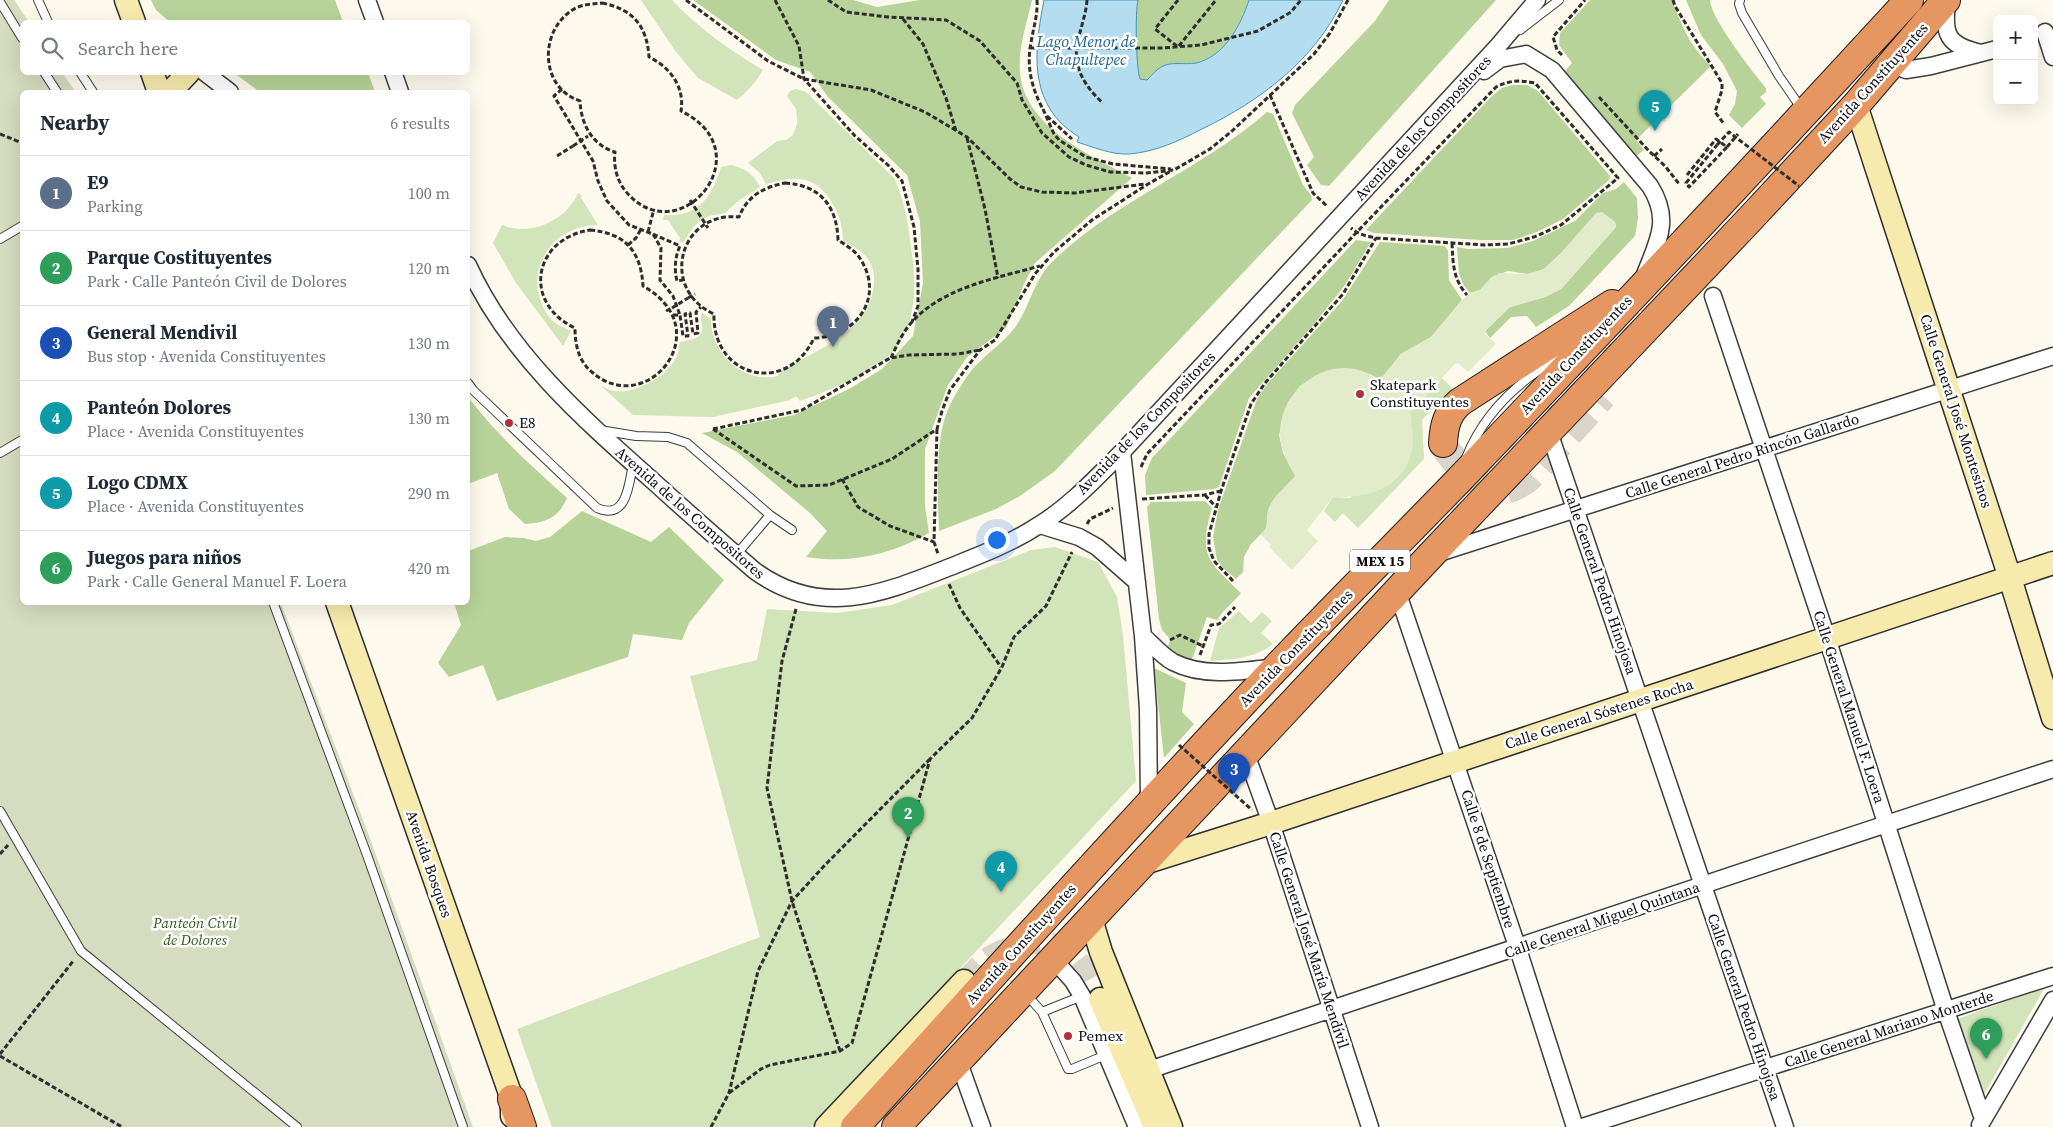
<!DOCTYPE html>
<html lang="en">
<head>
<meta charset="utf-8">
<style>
  :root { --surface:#fff; --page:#f6f6f7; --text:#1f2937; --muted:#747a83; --line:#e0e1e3; --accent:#2563eb }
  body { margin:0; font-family:"Source Serif 4",serif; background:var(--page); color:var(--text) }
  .controls { position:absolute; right:15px; top:15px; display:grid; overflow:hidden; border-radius:8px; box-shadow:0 5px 20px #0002 }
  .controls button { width:45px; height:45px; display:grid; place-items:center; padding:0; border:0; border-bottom:1px solid var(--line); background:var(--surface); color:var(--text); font:25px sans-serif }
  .you { position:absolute; left:996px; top:539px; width:18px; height:18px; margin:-12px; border:4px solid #fff; border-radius:50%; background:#1a73e8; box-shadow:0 0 0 8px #1a73e833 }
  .badge { display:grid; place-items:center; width:32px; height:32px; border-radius:50%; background:var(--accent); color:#fff; font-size:16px; font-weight:700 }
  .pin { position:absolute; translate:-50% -41px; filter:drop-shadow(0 1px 2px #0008) }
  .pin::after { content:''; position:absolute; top:26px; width:18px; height:15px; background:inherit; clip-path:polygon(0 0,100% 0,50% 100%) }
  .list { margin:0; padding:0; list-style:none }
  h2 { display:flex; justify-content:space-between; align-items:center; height:65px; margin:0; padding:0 20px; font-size:21px }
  h2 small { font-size:16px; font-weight:400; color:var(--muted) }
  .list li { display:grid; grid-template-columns:32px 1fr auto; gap:15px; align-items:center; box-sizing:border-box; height:75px; padding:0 20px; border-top:1px solid var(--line) }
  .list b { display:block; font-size:19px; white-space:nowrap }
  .list p { margin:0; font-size:16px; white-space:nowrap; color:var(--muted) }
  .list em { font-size:16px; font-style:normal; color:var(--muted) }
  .icon { flex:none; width:28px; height:28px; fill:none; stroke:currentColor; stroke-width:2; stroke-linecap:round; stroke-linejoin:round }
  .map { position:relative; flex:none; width:2053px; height:1127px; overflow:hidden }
  .search { position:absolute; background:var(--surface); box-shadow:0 5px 20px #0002; left:20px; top:20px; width:450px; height:55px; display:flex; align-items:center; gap:12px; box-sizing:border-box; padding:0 18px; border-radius:8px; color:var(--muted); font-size:19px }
  .panel { position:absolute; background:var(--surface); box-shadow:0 5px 20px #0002; left:20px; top:90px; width:450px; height:515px; border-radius:8px }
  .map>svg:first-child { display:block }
</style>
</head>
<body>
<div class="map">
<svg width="2053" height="1127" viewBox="0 0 2053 1127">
  <rect width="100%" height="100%" fill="#fdf9ec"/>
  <!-- green -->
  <path fill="#d2e4b9" d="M 641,0 L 672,0 C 699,29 730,50 763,70 C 756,82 748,91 737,100 L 698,78 L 676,52 Z
    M 796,89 L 806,92 L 894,178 C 905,201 908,224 911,248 C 916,279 917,313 901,341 C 884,370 830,390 800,401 L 796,396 L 790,400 L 713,417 L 633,415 L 600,385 C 604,387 609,390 614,391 C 635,395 672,374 678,353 C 679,350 679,345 680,342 C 691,339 704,340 702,325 C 701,320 700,318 702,313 L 711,319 C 711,354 743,384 778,376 L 779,372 C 817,350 876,329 874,277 C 873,258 859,248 843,242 C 843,226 839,214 831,201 C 814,174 794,176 766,184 L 760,173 L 748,163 L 777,141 L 786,140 L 793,135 L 797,124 L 797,118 L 796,109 L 787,96 L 790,91 Z
    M 731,165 C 744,168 754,174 760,187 L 738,201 L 725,213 L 709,216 L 702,220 L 694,226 L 683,243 L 679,241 L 680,238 L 668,220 L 663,220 L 664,215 C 699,217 712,197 721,167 Z
    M 578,193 L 582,196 L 581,198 L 598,225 C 561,225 533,255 538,291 C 540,302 545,314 554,322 C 559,326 566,328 571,331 L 563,346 L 516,283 L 493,243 L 502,225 C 530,237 566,221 578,193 Z
    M 1442,378 L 1453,389 L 1422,420 L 1424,459 L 1358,528 L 1343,513 L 1335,522 L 1324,511 L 1333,497 L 1350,498 L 1412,449 L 1410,412 Z
    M 1055,547 L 1098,562 L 1117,597 L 1123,635 L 1136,781 L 811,1127 L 552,1127 L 517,1029 L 760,937 L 690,676 L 757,660 L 767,609 L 837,613 L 892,605 L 1031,550 Z
    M 1239,611 L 1251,623 L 1262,612 L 1272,621 L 1261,633 L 1273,644 C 1254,659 1233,659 1210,661 L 1219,628 Z
    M 2045,987 L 1982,1098 L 1955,1020 Z"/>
  <!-- forest -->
  <path fill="#b7d39a" d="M 151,0 L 335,0 L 343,22 L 170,22 L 156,10 Z
    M 693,0 L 853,0 L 877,7 L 920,0 L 1032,0 C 1027,23 1018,47 1020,72 C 1024,127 1090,155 1132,178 L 1035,263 L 1024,284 L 1006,328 L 967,357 L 948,385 L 925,449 L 925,506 L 929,533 C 891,555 849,564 806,557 L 827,531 L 810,513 L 737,452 L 702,433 L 794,415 L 849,389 L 882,369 L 913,336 L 923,283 L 920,222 L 907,175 L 828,97 L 810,72 L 776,60 Z
    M 1138,0 L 1249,0 C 1241,25 1224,57 1196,63 C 1185,65 1171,61 1161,67 C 1156,70 1151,76 1147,80 L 1140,79 C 1135,67 1134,12 1138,0 Z
    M 1389,0 L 1496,0 L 1329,186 L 1321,185 L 1307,165 L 1314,157 L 1292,113 L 1295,105 L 1375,21 Z
    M 1590,0 L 1672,0 C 1682,27 1690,46 1711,66 L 1636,140 L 1644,150 L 1635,157 L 1565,71 L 1572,63 L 1559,45 L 1560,33 Z
    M 1686,0 L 1710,0 C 1711,19 1753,72 1766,88 L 1766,92 L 1760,97 L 1766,104 L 1742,128 L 1729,115 L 1735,104 L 1737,91 L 1723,64 L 1701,35 Z
    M 234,73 L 368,73 L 374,89 L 373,92 L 260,92 Z
    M 1513,85 L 1527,85 L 1538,91 L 1610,176 L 1609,180 L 1563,219 L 1537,232 L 1513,240 L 1480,240 L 1374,233 L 1366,230 L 1492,96 L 1502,88 Z
    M 1267,112 L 1273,114 L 1276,121 L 1303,185 L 1311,195 L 1312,200 L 1055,471 L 1020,496 L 996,509 L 939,531 C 938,496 934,439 949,407 C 954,396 961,385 968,375 C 981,357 1000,346 1013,330 C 1030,309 1033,280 1053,261 C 1116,200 1201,170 1267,112 Z
    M 1624,182 L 1637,198 L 1638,218 L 1635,236 L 1569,306 L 1536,327 L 1527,316 L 1511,317 L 1490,338 L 1485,331 L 1510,307 L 1545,297 L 1561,289 L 1616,227 L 1615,222 L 1560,254 L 1544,269 L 1528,274 L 1508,271 L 1492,277 L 1480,290 L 1470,293 L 1463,284 L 1459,274 L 1457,247 L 1467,249 L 1508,248 L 1533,241 L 1575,221 L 1603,193 L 1616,189 Z
    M 1356,240 L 1371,242 L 1345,285 L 1315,323 L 1249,398 L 1219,487 L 1214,489 L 1146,495 L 1145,475 L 1152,458 Z
    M 1380,242 L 1445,246 L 1448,251 L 1449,280 L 1462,300 L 1431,337 L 1401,354 L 1380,380 L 1370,374 L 1317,375 L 1300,386 L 1288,402 L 1279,435 L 1283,453 L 1296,476 L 1269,508 L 1266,529 L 1251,544 L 1244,557 L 1243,572 L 1236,579 L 1225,570 L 1217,560 L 1213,537 L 1218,510 L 1257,399 L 1267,384 L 1342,301 Z
    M 468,397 C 498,436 530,465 567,498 C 559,518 545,523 525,524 L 509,509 L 497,473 L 468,484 Z
    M 1205,501 L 1212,508 C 1198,556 1208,561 1241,593 C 1233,603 1224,609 1217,620 L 1207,617 L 1191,662 L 1167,651 L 1170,639 L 1162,630 L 1159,619 L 1147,507 L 1151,502 Z
    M 582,511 L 651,542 L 669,527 L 724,580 L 689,623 L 682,640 L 633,634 L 628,657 L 497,701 L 483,665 L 449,677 L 438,663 L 461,625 L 454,603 L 468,602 L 468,551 L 505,537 L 524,538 L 536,541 L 550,537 Z
    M 1154,668 L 1186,683 L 1182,712 L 1194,724 L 1164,758 Z"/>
  <!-- cemetery -->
  <path fill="#d5dcbf" d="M 0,0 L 14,0 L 29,22 L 22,22 L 22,72 L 62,73 L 76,92 L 22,92 L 22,602 L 281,603 L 371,841 L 473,1127 L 0,1127 Z"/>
  <!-- pitch -->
  <path fill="#e2ecca" d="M 1602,212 L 1615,222 L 1616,227 L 1561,289 L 1545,297 L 1510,307 L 1485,331 L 1485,334 L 1496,344 L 1468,372 L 1458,363 L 1455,364 L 1410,412 C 1411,424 1415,438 1412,450 C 1403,489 1368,498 1333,497 L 1307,530 L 1318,541 L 1292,570 L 1269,547 L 1271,545 L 1261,535 C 1271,524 1264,520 1269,508 C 1273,496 1287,486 1295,476 C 1288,464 1280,449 1280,433 C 1280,395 1317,362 1355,369 C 1364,371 1372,375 1380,380 L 1401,354 L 1431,337 L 1467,295 L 1480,290 L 1492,277 L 1500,273 L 1528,274 L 1544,269 L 1560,254 L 1596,213 Z"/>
  <!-- water -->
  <path fill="#b5ddf0" stroke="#4395bf" d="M 1044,0 L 1138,0 C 1135,11 1136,68 1140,79 L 1147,80 C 1151,76 1156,70 1161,67 C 1171,61 1185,65 1196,63 C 1224,57 1241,25 1249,0 L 1343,0 C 1315,60 1260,101 1202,129 C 1179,141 1155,152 1129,154 C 1112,155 1093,147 1077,142 L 1079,137 C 1073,133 1066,128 1061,123 C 1028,89 1036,42 1044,0 Z"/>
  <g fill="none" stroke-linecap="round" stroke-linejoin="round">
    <!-- secondary-tunnel -->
    <path stroke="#d9d5ca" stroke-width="22" stroke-dasharray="22 11" stroke-linecap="butt" d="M 964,981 C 973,973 983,960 993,955 C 1014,944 1052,935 1071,953 C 1084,966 1091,983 1100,999"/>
    <!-- highway-tunnel -->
    <path stroke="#d9d5ca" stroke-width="28" stroke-dasharray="28 14" stroke-linecap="butt" d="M 1443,443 C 1448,455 1456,462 1465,470 C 1490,491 1502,499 1530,477 L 1603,396"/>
    <!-- lane casing -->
    <g stroke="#3e3e3e" stroke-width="10">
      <path id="lane" d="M 38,0 L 48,22
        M 1740,0 L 1739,4 L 1742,13 L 1779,76 L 1801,108
        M 0,2 L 22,38
        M 1520,30 L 1559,0
        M 44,72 L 57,92
        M 80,72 L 93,92
        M 0,239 L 22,226
        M 468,383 L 473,390 L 597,508 C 627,521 629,484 633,464
        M 600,430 L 636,436 L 668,437 L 687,443 L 770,515 L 792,530
        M 0,453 L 22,440
        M 1466,458 C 1484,412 1518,381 1560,357
        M 736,555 L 770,515
        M 273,602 L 367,855 L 463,1127
        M 0,811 L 81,951 L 297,1127
        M 1025,993 L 1042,1012 L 1068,1069 L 1072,1069 L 1108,1054
        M 1042,1012 L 1082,996"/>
    </g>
    <!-- street casing -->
    <g stroke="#3e3e3e" stroke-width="19">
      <path id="street" d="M 367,0 L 375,22
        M 1947,2 C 1943,35 1947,45 1981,53
        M 2045,32 L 2053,57
        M 1891,64 L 1906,70 L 1931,66 L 1997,49
        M 1484,71 L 1500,59 L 1526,54 L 1552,70 L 1650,186 C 1672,221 1657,242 1644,277
        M 204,72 L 230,92
        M 393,72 L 400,92
        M 468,265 C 507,352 583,419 653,481 C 687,512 721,542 755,571 C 822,619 881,594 950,567 C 980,555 1012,543 1039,525 C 1070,506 1096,478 1122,452 L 1498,46 L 1537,0
        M 1713,296 L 1827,638 L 1946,1011 L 1983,1119
        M 1549,432 L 1785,1127
        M 1122,452 L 1143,636 L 1148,709 L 1149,803
        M 1040,525 L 1079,537 L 1097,547 L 1137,582
        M 1439,553 L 2053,356
        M 1397,591 L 1518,949 L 1575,1127
        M 1143,636 C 1152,644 1162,656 1173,662 C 1204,678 1243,671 1277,667
        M 1246,754 L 1271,823 L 1370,1127
        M 1054,960 L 1073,981 L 1082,996 L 1137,1127
        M 958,1060 L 982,1127
        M 1149,1070 C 1452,972 1751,867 2053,769
        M 1980,1125 L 2053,1000
        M 1582,1127 L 2053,976"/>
    </g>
    <!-- secondary casing -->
    <g stroke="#2d2d2d" stroke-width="25">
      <path id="secondary" d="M 126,0 L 134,22
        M 152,72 L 159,92
        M 172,92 L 173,89 L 189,72
        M 1856,105 L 2010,578 L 2053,718
        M 337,602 L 512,1099 L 512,1116
        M 1144,863 L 1271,823 L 2053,563
        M 1091,919 L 1101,952 L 1171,1127
        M 1100,999 L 1155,1127
        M 826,1127 L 964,981"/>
    </g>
    <!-- highway casing -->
    <g stroke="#1c1c1c" stroke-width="30">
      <path id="highway" d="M 1443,443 C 1444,426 1447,413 1460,402 L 1612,304
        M 512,1099 L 522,1127
        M 855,1127 C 994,974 1132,820 1274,670 C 1335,606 1397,544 1458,481 C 1610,322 1760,162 1909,0
        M 896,1127 L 1431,555 L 1750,219 L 1856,105 L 1946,0"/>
    </g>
    <!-- path -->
    <path stroke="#2d2d2d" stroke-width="3" stroke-dasharray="5 2.5" stroke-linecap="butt" d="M 686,0 L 768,61 L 804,79 L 871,90 L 925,112 L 967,137 L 1010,179 L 1021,187 L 1042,192 L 1075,193 L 1145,184
      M 775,0 L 799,46 L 804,79 L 855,136 L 889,166 L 902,181 L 914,227 L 918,269 L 918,306 L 912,322
      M 828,0 L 846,12 L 888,17 L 946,20 L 980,41 L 1017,83 L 1022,100 L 1042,133 L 1069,157 L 1086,165 L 1110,172 L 1146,173 L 1174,170 L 1210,149 L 1232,131 L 1314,54 L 1330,33 L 1348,0
      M 1037,0 C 1038,15 1033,29 1031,43 C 1026,66 1032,90 1044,111
      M 1087,0 C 1086,16 1079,31 1077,47 C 1073,69 1088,90 1103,103
      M 1178,0 L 1155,29 L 1178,47 L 1216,0
      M 1673,0 L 1675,6 L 1722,83 L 1722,90 L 1715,112 L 1724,124
      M 602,3 C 633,9 647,26 649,57 C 670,67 685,87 681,111 C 764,151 682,251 629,195 C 618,184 613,168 615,152 C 592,145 581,124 580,101 C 538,87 539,27 576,8 C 584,4 593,4 602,3 Z
      M 903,19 L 923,44 L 946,98 L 956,131
      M 1030,48 L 1162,48 L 1201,45 L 1258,31 L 1291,12 L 1301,0
      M 1562,55 L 1557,50 L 1553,37 L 1585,0
      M 562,89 L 554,96 L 593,161 L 598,181 L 607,201 L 629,225 L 653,234 L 661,248 L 660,280 L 673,296 L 680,315
      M 1270,95 L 1313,193 L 1328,207
      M 1599,97 L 1649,151 L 1665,166 L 1680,185
      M 1043,109 L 1054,134 L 1059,140 L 1086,157 L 1113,164 L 1171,169
      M 1047,116 L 1072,139
      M 0,134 L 22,143
      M 967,138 L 985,209 L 998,278
      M 1727,147 L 1738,134
      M 557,156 L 573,146
      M 1654,156 L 1662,149
      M 1687,175 L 1716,139 L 1727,147 L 1689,187 L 1686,183 L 1717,145
      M 785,183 C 820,185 837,206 838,240 C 847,246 856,251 861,260 C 885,299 855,337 814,338 C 787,396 712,378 714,314 C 659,289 679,211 739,217 C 747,196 764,187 785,183 Z
      M 690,200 L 708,228
      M 590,230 C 625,233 641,251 643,286 C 720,329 648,419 593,373 C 579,362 575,346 575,328 C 522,303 533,239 590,230 Z
      M 648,232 L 654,209
      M 653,234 L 680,246 C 675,257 674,269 677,281 L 683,280
      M 1452,243 C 1453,264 1453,279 1467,295
      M 628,245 L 636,238 L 641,229
      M 688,298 L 695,294
      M 666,311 L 672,308
      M 673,315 L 680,315 L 683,336 L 688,336 L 685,314 L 690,313 L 693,334 L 698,333 L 696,312 L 701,307
      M 891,358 C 897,345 903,331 913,321 C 944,287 997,278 1040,266
      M 713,429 L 796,486 L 829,485 L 892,459 L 937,429 L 942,411 L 950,390 L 980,350 L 995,340 L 1035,274 L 1054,252 L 1092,220 L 1148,184 L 1171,171
      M 713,429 L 802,410 L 890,358 L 909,355 L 958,354 L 980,350
      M 937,429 L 934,542 L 938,554
      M 1141,467 L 1147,454 L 1356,233 L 1496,87 C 1510,80 1520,80 1535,83 L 1618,178 L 1561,225 L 1534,237 L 1508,244 L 1484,245 L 1376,238 C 1367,236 1359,235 1351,228
      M 842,479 L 858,507 L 890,526 L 934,542
      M 1205,495 L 1216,507
      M 1142,499 L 1204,495 L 1221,491
      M 1087,524 L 1090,519 L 1113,508
      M 1233,581 L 1214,561 L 1209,548 L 1209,534 L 1221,491 L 1251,404 L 1265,383 L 1343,294 L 1376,238
      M 949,584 L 960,608 L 1001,667
      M 796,609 L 782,661 L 767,788 L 792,901 L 840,1051
      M 1170,640 L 1180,635 L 1203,646
      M 1200,655 L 1211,625 L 1219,624 L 1235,607
      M 0,854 L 8,845
      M 0,1054 L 74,960
      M 0,1056 L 122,1127
      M 729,1093 L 761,1069 L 770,1065 L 840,1051 L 852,1043 L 930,759 L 972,718 L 1002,667 L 1014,637 L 1046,606 L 1072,552
      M 711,1127 L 729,1093 L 758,971 L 792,901 L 825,865 L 930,759"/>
    <!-- lane -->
    <use href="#lane" stroke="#fff" stroke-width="8"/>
    <!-- street -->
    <use href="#street" stroke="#fff" stroke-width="16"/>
    <!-- secondary -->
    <use href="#secondary" stroke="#f7eaad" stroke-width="22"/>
    <!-- highway -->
    <use href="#highway" stroke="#e69661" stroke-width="28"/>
    <!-- path-bridge -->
    <path stroke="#2d2d2d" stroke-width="3" stroke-dasharray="5 2.5" stroke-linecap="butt" d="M 1717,145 L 1729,132 L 1799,186
      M 573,146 L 588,136
      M 672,308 L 688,298
      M 1179,745 L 1252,810"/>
  </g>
  <!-- markers -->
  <g fill="#ad323f" stroke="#fff" stroke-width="2">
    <circle cx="1360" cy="394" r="5"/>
    <circle cx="509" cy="423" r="5"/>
    <circle cx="1068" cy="1036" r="5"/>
  </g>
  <g text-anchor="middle" stroke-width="5" stroke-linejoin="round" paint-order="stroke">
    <!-- shield labels -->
    <rect fill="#fff" stroke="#545454" stroke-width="1" x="1350" y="549.5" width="60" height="23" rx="4"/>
    <g font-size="14" font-weight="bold" fill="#0b0b0b">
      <text x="1380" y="566">MEX 15</text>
    </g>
    <!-- street labels -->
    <g font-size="15" fill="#0b0b0b" stroke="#fff">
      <text transform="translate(1873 83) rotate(-48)" y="5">Avenida Constituyentes</text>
      <text transform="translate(1423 128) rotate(-47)" y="5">Avenida de los Compositores</text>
      <text transform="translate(1576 355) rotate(-47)" y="5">Avenida Constituyentes</text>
      <text transform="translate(1956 411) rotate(72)" y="5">Calle General José Montesinos</text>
      <text transform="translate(1146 423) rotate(-46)" y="5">Avenida de los Compositores</text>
      <text transform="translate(1742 456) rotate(-18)" y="5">Calle General Pedro Rincón Gallardo</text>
      <text transform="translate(690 513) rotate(41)" y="5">Avenida de los Compositores</text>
      <text transform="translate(1600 581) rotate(71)" y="5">Calle General Pedro Hinojosa</text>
      <text transform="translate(1296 648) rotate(-46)" y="5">Avenida Constituyentes</text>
      <text transform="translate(1849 707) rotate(72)" y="5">Calle General Manuel F. Loera</text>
      <text transform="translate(1599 714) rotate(-18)" y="5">Calle General Sóstenes Rocha</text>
      <text transform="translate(1488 859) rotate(72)" y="5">Calle 8 de Septiembre</text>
      <text transform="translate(429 864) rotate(71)" y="5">Avenida Bosques</text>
      <text transform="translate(1602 920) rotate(-19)" y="5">Calle General Miguel Quintana</text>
      <text transform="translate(1309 940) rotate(72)" y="5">Calle General José María Mendívil</text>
      <text transform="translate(1021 944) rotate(-48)" y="5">Avenida Constituyentes</text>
      <text transform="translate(1744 1007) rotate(71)" y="5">Calle General Pedro Hinojosa</text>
      <text transform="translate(1889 1029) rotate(-18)" y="5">Calle General Mariano Monterde</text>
    </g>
    <!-- poi labels -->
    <g font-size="15" fill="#0b0b0b" stroke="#fff" text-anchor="start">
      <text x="1370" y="390">Skatepark<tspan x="1370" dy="17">Constituyentes</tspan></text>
      <text x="519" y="428">E8</text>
      <text x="1078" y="1041">Pemex</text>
    </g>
    <!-- park labels -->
    <g font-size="15" font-style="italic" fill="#325c23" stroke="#fff">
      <text x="195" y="928">Panteón Civil<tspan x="195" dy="17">de Dolores</tspan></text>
    </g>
    <!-- water labels -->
    <g font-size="16" font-style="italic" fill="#226690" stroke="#fff">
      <text x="1086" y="47">Lago Menor de<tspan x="1086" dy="18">Chapultepec</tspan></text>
    </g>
  </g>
</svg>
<div class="controls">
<button>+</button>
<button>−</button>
</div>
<div class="you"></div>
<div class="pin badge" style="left:833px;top:347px;background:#5c6f8a">1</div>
<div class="pin badge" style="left:908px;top:838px;background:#2e9e5b">2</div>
<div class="pin badge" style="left:1234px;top:794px;background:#1a4fb4">3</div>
<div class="pin badge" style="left:1001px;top:892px;background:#0f9aa8">4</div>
<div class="pin badge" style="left:1655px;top:131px;background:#0f9aa8">5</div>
<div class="pin badge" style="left:1986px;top:1059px;background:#2e9e5b">6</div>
<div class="search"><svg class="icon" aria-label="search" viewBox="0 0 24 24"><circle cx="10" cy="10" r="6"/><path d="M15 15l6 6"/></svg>Search here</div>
<section class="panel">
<h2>Nearby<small>6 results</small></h2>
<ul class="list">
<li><span class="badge" style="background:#5c6f8a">1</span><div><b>E9</b><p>Parking</p></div><em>100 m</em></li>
<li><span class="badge" style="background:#2e9e5b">2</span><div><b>Parque Costituyentes</b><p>Park · Calle Panteón Civil de Dolores</p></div><em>120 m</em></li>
<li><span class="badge" style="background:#1a4fb4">3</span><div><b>General Mendivil</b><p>Bus stop · Avenida Constituyentes</p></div><em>130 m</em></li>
<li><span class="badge" style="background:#0f9aa8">4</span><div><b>Panteón Dolores</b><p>Place · Avenida Constituyentes</p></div><em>130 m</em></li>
<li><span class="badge" style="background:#0f9aa8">5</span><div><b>Logo CDMX</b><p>Place · Avenida Constituyentes</p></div><em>290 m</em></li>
<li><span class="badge" style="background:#2e9e5b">6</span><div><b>Juegos para niños</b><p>Park · Calle General Manuel F. Loera</p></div><em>420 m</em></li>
</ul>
</section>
</div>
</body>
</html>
